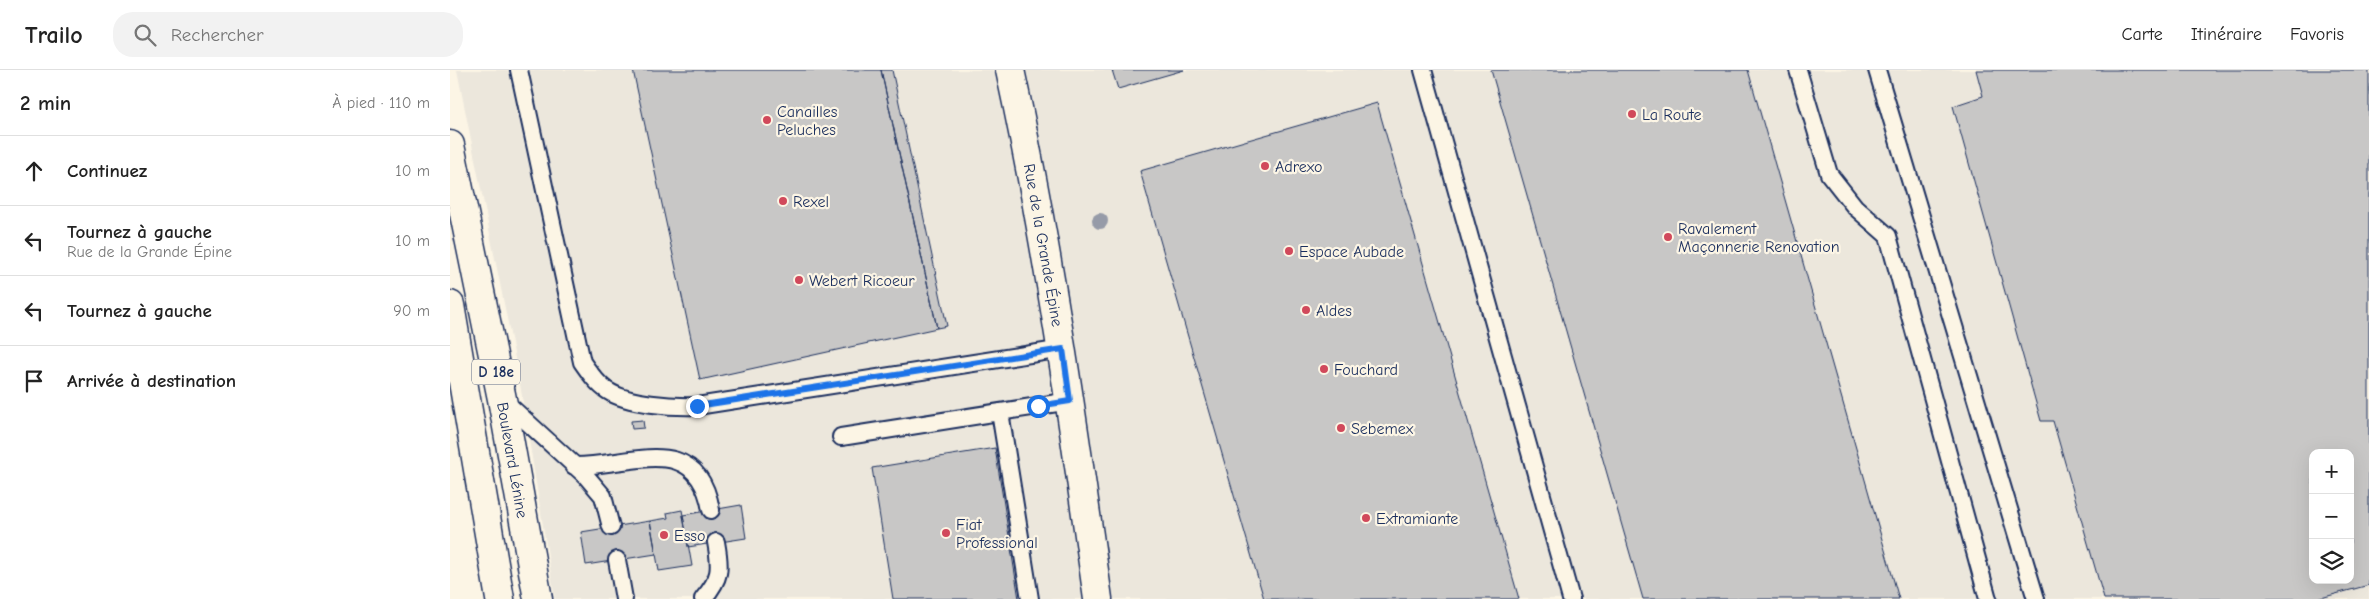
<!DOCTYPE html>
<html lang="fr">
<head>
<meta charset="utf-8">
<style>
  :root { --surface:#fff; --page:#f2f2f2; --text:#222; --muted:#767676; --line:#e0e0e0 }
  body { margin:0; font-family:"Comic Neue",sans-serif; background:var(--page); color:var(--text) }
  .controls { position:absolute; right:15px; bottom:15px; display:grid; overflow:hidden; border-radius:10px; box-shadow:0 5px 20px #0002 }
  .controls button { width:45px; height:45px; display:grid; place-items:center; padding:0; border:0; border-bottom:1px solid var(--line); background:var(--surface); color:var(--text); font:25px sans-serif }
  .stop { position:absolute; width:15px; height:15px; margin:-11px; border:4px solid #1a73e8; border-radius:50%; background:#fff }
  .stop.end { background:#1a73e8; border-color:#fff; box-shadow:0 1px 5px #0008 }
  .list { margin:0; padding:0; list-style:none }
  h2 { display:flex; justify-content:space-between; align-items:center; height:65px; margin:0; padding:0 20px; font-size:21px }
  h2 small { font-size:16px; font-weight:400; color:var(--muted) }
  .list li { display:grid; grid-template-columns:32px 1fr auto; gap:15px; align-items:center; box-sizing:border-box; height:70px; padding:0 20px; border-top:1px solid var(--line) }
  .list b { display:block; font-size:19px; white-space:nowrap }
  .list p { margin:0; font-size:16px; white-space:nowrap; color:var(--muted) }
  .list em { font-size:16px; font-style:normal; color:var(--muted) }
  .icon { flex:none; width:28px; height:28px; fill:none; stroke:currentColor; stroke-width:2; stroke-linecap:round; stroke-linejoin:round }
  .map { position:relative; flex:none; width:1919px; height:529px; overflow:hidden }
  header { display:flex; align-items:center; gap:30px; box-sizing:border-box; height:70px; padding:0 25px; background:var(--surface); border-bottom:1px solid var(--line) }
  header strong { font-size:24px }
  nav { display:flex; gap:28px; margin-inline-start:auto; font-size:18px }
  .search { width:350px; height:45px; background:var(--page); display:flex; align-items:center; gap:12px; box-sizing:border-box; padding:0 18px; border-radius:20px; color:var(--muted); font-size:19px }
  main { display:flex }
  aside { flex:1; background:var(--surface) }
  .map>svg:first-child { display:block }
</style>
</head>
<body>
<header>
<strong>Trailo</strong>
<div class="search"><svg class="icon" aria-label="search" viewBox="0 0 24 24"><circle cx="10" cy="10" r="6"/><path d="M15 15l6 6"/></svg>Rechercher</div>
<nav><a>Carte</a><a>Itinéraire</a><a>Favoris</a></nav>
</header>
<main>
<aside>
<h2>2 min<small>À pied · 110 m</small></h2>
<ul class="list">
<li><svg class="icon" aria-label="ahead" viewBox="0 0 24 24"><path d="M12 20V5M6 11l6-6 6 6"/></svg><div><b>Continuez</b></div><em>10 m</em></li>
<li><svg class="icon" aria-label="left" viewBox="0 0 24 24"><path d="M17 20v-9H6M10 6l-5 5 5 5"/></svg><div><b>Tournez à gauche</b><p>Rue de la Grande Épine</p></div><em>10 m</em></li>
<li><svg class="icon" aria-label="left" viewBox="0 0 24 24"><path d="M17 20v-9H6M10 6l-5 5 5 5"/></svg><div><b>Tournez à gauche</b></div><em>90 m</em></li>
<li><svg class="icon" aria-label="arrive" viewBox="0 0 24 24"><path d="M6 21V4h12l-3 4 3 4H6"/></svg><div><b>Arrivée à destination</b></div></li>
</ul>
</aside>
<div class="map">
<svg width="1919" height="529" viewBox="0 0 1919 529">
  <rect width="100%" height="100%" fill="#fcf5e5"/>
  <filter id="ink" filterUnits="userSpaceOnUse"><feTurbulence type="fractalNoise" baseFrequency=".02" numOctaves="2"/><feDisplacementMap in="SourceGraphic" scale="10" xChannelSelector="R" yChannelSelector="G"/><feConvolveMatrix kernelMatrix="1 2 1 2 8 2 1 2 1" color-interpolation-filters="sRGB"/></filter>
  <g filter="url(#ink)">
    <!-- built -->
    <path fill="#ece7dc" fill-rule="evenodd" d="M 7,0 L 1919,0 L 1919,529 L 105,529 L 69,308 ZM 1863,383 L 1900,383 L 1900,510 L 1863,510 Z"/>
    <!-- building -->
    <path fill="#c8c7c6" stroke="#1b2f5e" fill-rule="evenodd" d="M 183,0 L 431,0 L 487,258 L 250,310 Z
      M 431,0 L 442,0 L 497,256 L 487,258 Z
      M 662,0 L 734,0 L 668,19 Z
      M 1041,0 L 1298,0 L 1449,529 L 1193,529 Z
      M 1526,0 L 1919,0 L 1919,515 L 1867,529 L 1654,529 L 1603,351 L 1591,351 L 1503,36 L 1533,26 ZM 1863,383 L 1900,383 L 1900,510 L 1863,510 Z
      M 927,33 L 1069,529 L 814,529 L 690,101 Z
      M 193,350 L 194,358 L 182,359 L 181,351 Z
      M 545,378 L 569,529 L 443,529 L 422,398 Z
      M 291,435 L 296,468 L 238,477 L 233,445 Z
      M 232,440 L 242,496 L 209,501 L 200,451 L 218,448 L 217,443 Z
      M 200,451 L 206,484 L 136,495 L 131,462 Z"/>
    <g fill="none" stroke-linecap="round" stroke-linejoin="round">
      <!-- service casing -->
      <g stroke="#1b2f5e" stroke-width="20">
        <path id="service" d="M 69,0 L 132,292 C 139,302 147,314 158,321 C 178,334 223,337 247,336 L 613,279
          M 973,0 L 1121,529
          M 1348,0 L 1379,104 L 1405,137 L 1438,166 L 1538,529
          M 1427,0 L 1586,529
          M 52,329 L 136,406 L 153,426 L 161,457
          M 550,342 L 580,529
          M 391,367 L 620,331
          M 124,396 C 179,397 247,359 261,440
          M 167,490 L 174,529
          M 253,529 C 271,508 271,499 266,472"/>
      </g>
      <!-- minor casing -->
      <g stroke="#1b2f5e" stroke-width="31">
        <path id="minor" d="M 560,0 C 598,175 623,351 648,529"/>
      </g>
      <!-- primary casing -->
      <g stroke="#1b2f5e" stroke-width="31">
        <path id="primary" d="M 0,75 L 52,329 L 88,529
          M 0,235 L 50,529"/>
      </g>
      <!-- service -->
      <use href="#service" stroke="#fcf5e5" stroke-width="16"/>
      <!-- minor -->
      <use href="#minor" stroke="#fcf5e5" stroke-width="28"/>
      <!-- primary -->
      <use href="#primary" stroke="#fcf5e5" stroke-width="28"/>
    </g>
    <!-- trees -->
    <circle fill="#969ba8" cx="650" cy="151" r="8"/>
  </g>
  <g fill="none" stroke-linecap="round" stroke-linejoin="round" filter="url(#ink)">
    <!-- route -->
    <path stroke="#1a73e8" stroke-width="6" d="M 247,336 L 613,279 L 620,331 L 588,336"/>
  </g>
  <!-- markers -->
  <g fill="#d1495b" stroke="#fcf5e5" stroke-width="2">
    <circle cx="1182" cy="44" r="5"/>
    <circle cx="317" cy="50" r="5"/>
    <circle cx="815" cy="96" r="5"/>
    <circle cx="333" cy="131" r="5"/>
    <circle cx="1218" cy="167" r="5"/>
    <circle cx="839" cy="181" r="5"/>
    <circle cx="349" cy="210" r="5"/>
    <circle cx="856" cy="240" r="5"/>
    <circle cx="874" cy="299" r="5"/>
    <circle cx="891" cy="358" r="5"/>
    <circle cx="916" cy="448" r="5"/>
    <circle cx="496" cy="463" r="5"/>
    <circle cx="214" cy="465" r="5"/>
  </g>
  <g text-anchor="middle" stroke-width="4.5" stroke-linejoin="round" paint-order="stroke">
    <!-- shield labels -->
    <rect fill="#fcf5e5" stroke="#5e6a86" stroke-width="1" x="22" y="289.5" width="48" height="25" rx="4"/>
    <g font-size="15" font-weight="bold" fill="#1b2f5e">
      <text x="46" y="307">D 18e</text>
    </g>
    <!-- poi labels -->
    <g font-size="16" fill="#1b2f5e" stroke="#fcf5e5" text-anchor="start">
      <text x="327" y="47">Canailles<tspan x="327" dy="18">Peluches</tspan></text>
      <text x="1192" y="50">La Route</text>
      <text x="825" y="102">Adrexo</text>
      <text x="343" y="137">Rexel</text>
      <text x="1228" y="164">Ravalement<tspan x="1228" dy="18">Maçonnerie Renovation</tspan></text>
      <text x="849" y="187">Espace Aubade</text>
      <text x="359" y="216">Webert Ricoeur</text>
      <text x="866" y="246">Aldes</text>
      <text x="884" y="305">Fouchard</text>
      <text x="901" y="364">Sebemex</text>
      <text x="926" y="454">Extramiante</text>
      <text x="506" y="460">Fiat<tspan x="506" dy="18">Professional</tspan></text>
      <text x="224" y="471">Esso</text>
    </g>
    <!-- street labels -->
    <g font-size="16" fill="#1b2f5e" stroke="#fcf5e5">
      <text transform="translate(594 175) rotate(80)" y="6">Rue de la Grande Épine</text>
      <text transform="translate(63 390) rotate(80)" y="6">Boulevard Lénine</text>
    </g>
  </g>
</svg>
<div class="controls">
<button>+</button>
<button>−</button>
<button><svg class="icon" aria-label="layers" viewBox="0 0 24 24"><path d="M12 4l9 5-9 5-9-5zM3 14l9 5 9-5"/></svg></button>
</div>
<div class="stop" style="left:588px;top:336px"></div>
<div class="stop end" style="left:247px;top:336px"></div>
</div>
</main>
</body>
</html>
